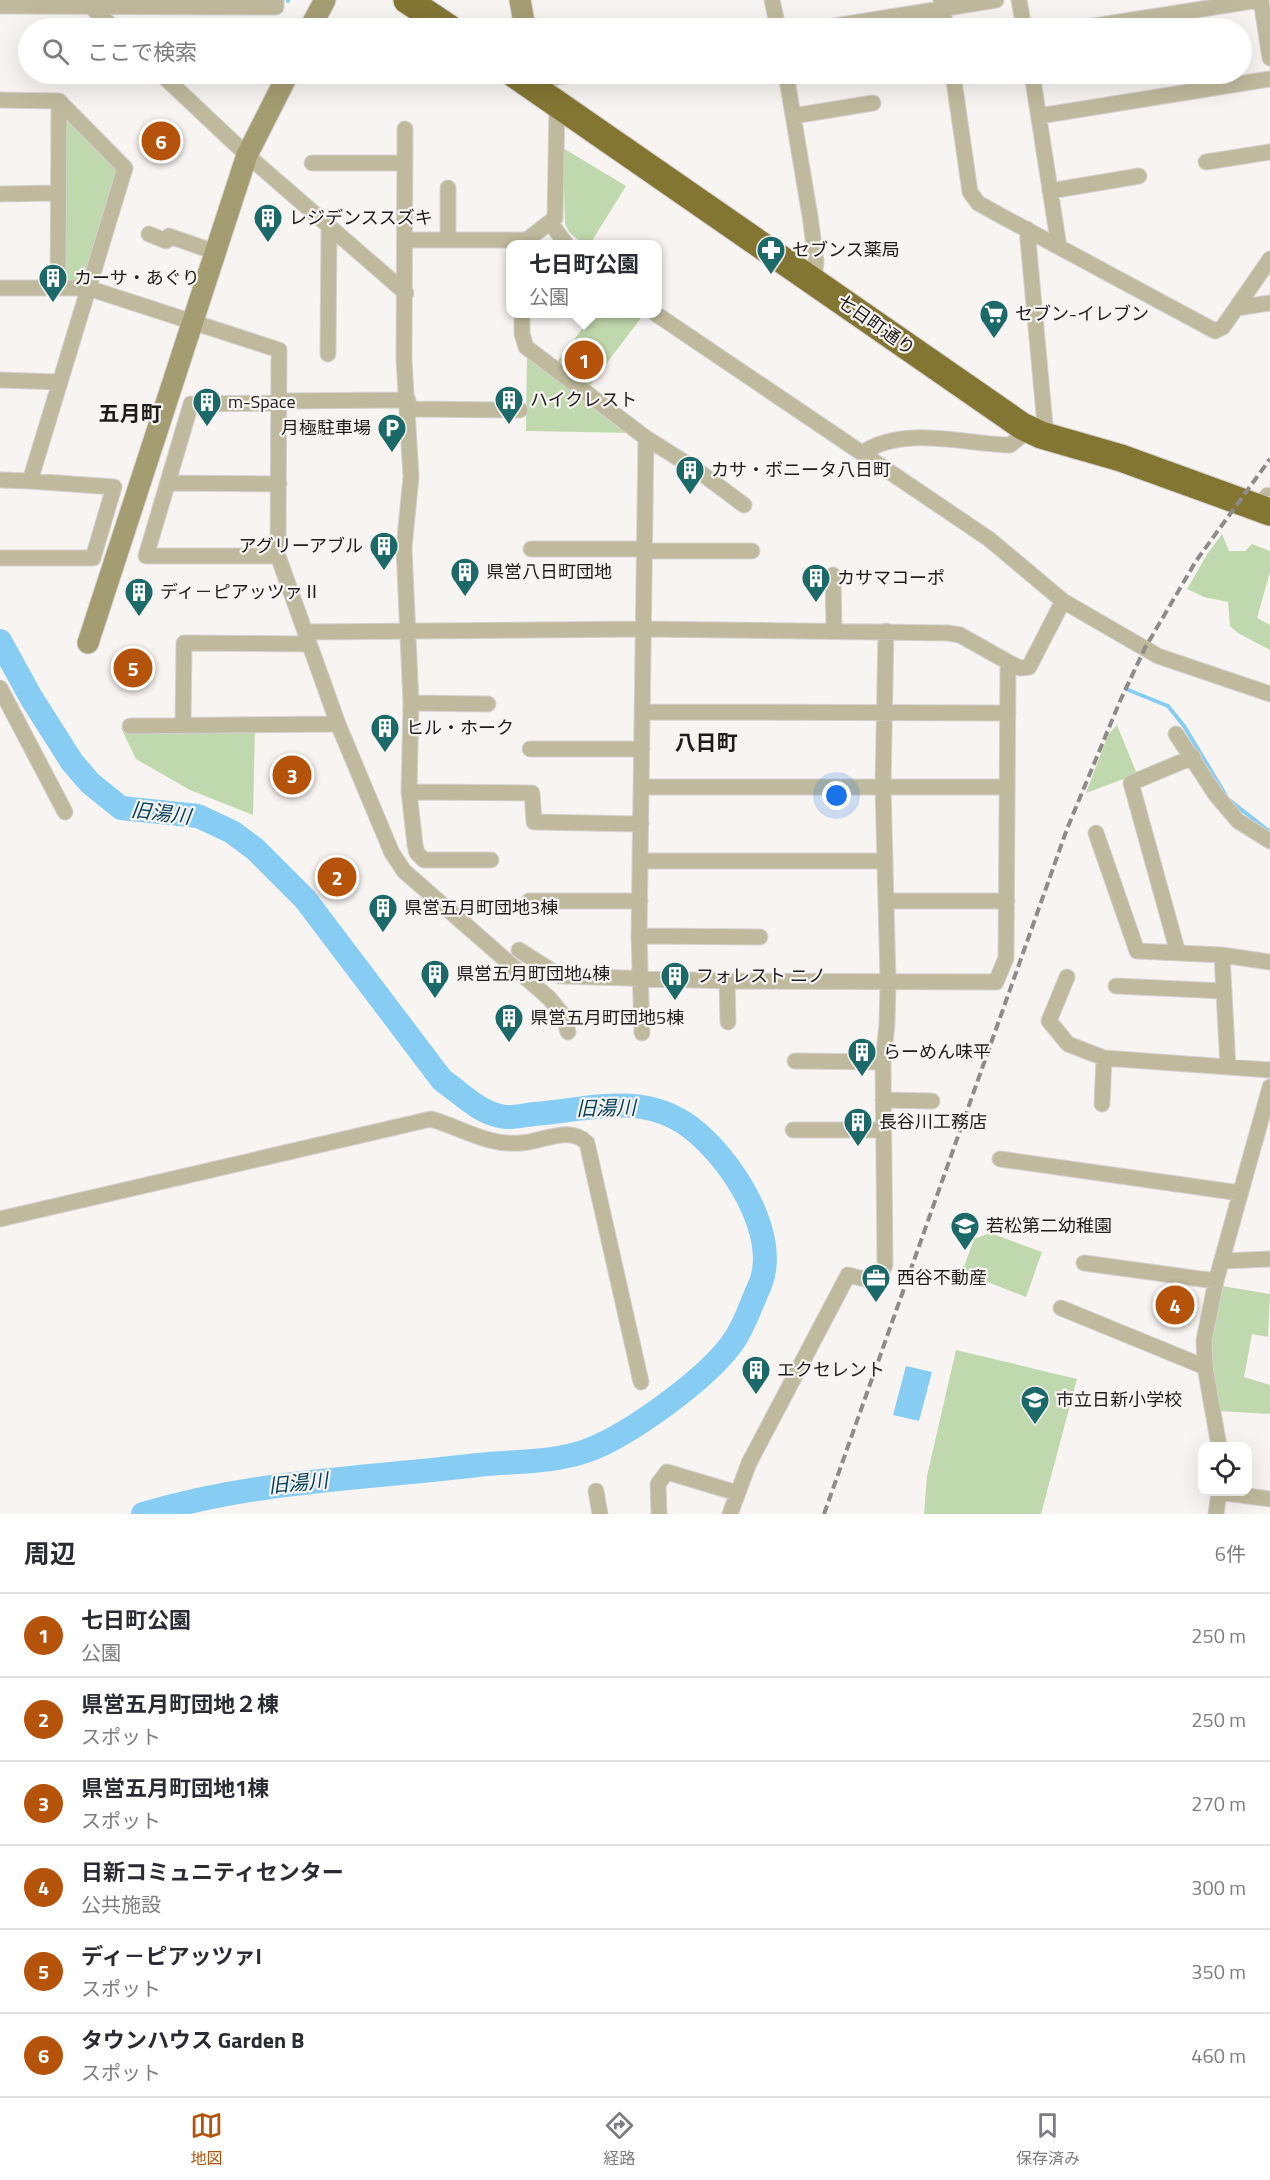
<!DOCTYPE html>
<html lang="ja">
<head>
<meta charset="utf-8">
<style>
  :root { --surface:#fff; --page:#f7f7f7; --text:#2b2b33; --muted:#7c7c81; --line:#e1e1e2; --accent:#b45309 }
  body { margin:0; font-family:"Titillium Web","Noto Sans JP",sans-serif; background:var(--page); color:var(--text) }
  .controls { position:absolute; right:18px; bottom:18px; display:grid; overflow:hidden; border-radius:12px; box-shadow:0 6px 24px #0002 }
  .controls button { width:54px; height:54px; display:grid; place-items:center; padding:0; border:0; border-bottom:2px solid var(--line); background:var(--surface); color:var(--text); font:30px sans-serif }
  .you { position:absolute; left:837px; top:796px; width:21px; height:21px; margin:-15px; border:4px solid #fff; border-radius:50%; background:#1a73e8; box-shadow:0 0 0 9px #1a73e833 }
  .badge { display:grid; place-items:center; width:39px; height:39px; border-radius:50%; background:var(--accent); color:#fff; font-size:20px; font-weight:700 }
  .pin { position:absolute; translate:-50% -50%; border:3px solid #fff; box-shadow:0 2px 6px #0006 }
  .popup { position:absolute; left:506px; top:240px; width:156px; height:78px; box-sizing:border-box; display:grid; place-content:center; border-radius:12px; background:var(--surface); filter:drop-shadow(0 2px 4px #0005); font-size:20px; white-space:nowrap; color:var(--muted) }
  .popup b { font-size:22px; color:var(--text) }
  .popup::after { content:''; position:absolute; left:50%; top:100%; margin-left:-12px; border:12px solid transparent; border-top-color:var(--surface) }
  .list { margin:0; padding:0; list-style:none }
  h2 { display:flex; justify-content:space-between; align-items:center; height:78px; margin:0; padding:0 24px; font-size:26px }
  h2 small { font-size:20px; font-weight:400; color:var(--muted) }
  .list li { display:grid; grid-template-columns:39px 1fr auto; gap:18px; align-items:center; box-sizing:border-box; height:84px; padding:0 24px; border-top:2px solid var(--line) }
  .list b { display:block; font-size:22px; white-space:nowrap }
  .list p { margin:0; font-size:20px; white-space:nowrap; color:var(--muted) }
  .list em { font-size:20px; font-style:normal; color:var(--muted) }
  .icon { flex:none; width:33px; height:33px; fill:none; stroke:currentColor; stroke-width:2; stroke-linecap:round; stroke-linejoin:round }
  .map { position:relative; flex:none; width:1270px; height:1514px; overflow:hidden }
  .search { position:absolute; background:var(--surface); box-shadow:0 6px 24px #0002; left:18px; right:18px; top:18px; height:66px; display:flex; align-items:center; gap:15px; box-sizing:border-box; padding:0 21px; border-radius:33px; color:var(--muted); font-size:22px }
  .sheet { height:582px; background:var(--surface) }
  nav { display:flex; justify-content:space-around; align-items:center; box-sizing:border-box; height:84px; border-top:2px solid var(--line); background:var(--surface); font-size:16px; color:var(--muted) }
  nav a { display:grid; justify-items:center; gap:3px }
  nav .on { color:var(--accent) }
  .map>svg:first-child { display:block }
</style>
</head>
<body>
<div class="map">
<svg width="1270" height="1514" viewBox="0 0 1270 1514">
  <rect width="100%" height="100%" fill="#f8f4f2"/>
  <!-- green -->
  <path fill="#c0d8ad" d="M 62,109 L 121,169 L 86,284 L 61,284 Z
    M 563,148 L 626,186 L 590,244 L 583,244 L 569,232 L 565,224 Z
    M 593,314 L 644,314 L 587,389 L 636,433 L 526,431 L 527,351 L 552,369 Z
    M 1222,534 L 1229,551 L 1245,551 L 1252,544 L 1270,551 L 1270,572 L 1257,618 L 1270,625 L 1270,650 L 1238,633 L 1230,626 L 1228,602 L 1204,597 L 1187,589 L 1208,553 Z
    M 1117,725 L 1137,774 L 1086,793 L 1108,735 Z
    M 121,728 L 255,728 L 253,815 L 190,790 L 136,759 Z
    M 990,1233 L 1042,1252 L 1026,1297 L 962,1272 L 974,1239 Z
    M 1222,1286 L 1270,1294 L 1268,1337 L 1252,1334 L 1244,1377 L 1270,1385 L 1270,1414 L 1218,1411 L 1208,1355 Z
    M 956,1350 L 1077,1379 L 1041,1514 L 924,1514 L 927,1476 Z"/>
  <!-- water -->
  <path fill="#87cdf3" d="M 906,1366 L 932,1372 L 919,1421 L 893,1415 Z"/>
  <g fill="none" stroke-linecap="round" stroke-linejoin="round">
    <!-- stream -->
    <path stroke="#87cdf3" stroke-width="4" d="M 288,1 L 288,0
      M 1126,689 L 1168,706 L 1184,726 L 1228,799 L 1270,832"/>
    <!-- river -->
    <path stroke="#87cdf3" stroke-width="24" d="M 0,641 L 32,699 L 72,762 L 90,783 L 121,808 L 198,816 L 232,832 L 255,849 L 305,899 L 442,1080 C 461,1093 477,1111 500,1116 C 510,1119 524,1115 534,1114 C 589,1110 641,1091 690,1127 C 730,1157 781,1234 760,1285 C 751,1304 745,1325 733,1342 C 707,1379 628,1436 586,1451 C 551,1463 514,1461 478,1465 C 362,1479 257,1480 143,1514"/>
    <!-- lane casing -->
    <g stroke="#d5d1d0" stroke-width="10">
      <path id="lane" d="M 1257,503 L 1266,492 L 1270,492"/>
    </g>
    <!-- street casing -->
    <g stroke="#d5d1d0" stroke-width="17">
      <path id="street" d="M 772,0 L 778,28
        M 941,0 L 946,28
        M 1019,0 L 1024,28
        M 1261,0 L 1270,58
        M 0,6 L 276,7 L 276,0
        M 90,6 L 114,28
        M 822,28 L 996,0
        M 1081,28 L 1259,0
        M 161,74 L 247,155 L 406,293
        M 786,74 L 810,216 L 816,261 L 814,281
        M 953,74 L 970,192 L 978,203 L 994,212 L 1215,331 L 1223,327 L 1270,259
        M 1032,74 L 1059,247
        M 527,82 L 574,74
        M 0,100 L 59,101 L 125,168 L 30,481 L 0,480
        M 793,116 L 873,103
        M 1039,116 L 1270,79
        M 405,129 L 404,360 L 411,477 L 404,548 L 411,703 L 409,792 L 415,845 L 417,853 L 424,860 L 491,860
        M 1206,162 L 1270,152
        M 312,163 L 405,163
        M 448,188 L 448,240
        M 1050,191 L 1139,176
        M 0,194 L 58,193
        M 550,222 L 566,244
        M 1027,229 L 1046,436
        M 149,234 L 166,241 L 169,236 L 215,252
        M 406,240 L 527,240 L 555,218 L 557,103
        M 0,288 L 88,288 L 279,350 L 278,556 L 338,724 L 392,853 L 404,871 L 549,998 L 563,1015 L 568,1032
        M 58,288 L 59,101
        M 1237,308 L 1270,303
        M 522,314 L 522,334 L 526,347 L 646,438 L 697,470 L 744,505
        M 656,314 L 989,539 L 1063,601 L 1158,656 L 1270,694
        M 328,354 L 329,227
        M 0,380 L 60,382
        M 279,401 L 408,400
        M 408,409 L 520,410
        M 862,453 C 904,425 964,444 1010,445 L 1029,430
        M 169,483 L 279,484
        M 531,549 L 645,549
        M 645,551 L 752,551
        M 278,556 L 146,556 L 191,404 L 279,403
        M 0,558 L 93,558 L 114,487 L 30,481
        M 833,575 L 834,630
        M 305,632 L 644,629 L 948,633 L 960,635 L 1008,662
        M 0,688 L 65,812
        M 411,703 L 488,704
        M 643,712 L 1008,713
        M 183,725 L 184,643 L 309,644
        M 130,726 L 338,724
        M 1176,734 L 1216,795 L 1238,821 L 1270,841
        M 530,749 L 642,749
        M 642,787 L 1006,787
        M 409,792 L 532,793 L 534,822 L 641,824
        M 1096,833 L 1137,951 L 1222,955 L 1228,1067
        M 640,861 L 884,861
        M 529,901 L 640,901
        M 887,901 L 1007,901
        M 639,936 L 760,937
        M 519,950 L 560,976 L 727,981 L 996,982 L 1006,958 L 1008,662 L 1020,668 L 1029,667 L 1063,601
        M 1178,953 L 1131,783 L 1193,757
        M 1222,955 L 1270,962
        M 1067,977 L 1049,1021 L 1068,1044 L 1104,1058 L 1270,1070
        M 727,981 L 728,1022
        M 1116,986 L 1223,991
        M 642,1033 L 639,936 L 646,438
        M 795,1061 L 883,1062
        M 883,1100 L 932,1101
        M 1102,1104 L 1104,1058
        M 793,1130 L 882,1130
        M 1000,1159 L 1240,1193
        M 0,1219 L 431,1119 C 462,1128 488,1146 521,1143 C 542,1142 570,1125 587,1143 L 641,1382
        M 1223,1261 L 1270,1259
        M 1084,1263 L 1216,1281
        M 1061,1308 L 1205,1367
        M 1219,1446 L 1205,1367 L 1204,1340 L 1216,1281 L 1270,1087
        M 596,1491 L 600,1514
        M 1219,1492 L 1270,1499
        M 659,1514 L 658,1484 L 667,1472 L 737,1493
        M 730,1514 L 749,1463 L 848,1275 L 877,1282 L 885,1265 L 883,1062 L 887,1024 L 888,981 L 883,786 L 886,631
        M 1216,1514 L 1219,1492"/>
    </g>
    <!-- secondary casing -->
    <g stroke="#d5d1d0" stroke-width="23">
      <path id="secondary" d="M 520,0 L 525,28
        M 310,28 L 325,0
        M 88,643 L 247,155 L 288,74"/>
    </g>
    <!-- highway casing -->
    <g stroke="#d5d1d0" stroke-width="29">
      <path id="highway" d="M 407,0 L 449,28
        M 514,74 L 1022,426 L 1041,435 L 1121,458 L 1270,512"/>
    </g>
    <!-- lane -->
    <use href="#lane" stroke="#bfba9d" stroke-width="8"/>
    <!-- street -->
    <use href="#street" stroke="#bfba9d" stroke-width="15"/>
    <!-- secondary -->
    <use href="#secondary" stroke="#a59d72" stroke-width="21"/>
    <!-- highway -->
    <use href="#highway" stroke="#837633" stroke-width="27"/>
    <!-- rail -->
    <path stroke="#8e8b8a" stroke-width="4" stroke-dasharray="9 4.5" stroke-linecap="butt" d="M 824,1514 L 1067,829 L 1120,701 L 1145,648 L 1196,561 L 1270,459"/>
  </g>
  <!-- icons -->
  <defs>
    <g id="building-pin" transform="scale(1.5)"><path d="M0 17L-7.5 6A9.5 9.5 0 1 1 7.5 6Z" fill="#1c6969" stroke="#f8f4f2"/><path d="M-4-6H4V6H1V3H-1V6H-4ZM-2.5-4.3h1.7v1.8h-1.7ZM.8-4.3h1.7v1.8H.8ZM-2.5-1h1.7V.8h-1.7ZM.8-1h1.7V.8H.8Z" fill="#fff"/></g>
    <g id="pharmacy-pin" transform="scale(1.5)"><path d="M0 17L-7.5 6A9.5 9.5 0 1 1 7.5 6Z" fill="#1c6969" stroke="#f8f4f2"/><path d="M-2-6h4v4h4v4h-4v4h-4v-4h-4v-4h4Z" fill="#fff"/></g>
    <g id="supermarket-pin" transform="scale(1.5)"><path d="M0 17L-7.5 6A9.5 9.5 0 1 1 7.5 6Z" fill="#1c6969" stroke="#f8f4f2"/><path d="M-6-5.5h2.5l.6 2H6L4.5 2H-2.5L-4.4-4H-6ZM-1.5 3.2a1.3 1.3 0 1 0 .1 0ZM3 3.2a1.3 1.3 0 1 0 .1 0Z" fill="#fff"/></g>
    <g id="parking-pin" transform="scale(1.5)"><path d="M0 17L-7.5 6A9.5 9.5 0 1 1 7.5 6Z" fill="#1c6969" stroke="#f8f4f2"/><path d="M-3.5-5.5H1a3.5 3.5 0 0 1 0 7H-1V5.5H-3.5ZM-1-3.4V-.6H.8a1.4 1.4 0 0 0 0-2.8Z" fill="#fff"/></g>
    <g id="school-pin" transform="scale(1.5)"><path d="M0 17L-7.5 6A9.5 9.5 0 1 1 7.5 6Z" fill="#1c6969" stroke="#f8f4f2"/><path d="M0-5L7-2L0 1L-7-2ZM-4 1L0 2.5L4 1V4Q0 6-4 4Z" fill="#fff"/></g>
    <g id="office-pin" transform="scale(1.5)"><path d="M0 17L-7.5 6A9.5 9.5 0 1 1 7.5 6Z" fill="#1c6969" stroke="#f8f4f2"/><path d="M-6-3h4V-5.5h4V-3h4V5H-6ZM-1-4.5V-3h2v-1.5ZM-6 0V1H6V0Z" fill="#fff"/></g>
  </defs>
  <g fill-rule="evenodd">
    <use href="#building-pin" x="268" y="218"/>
    <use href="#pharmacy-pin" x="771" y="250"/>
    <use href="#building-pin" x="53" y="278"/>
    <use href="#supermarket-pin" x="994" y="314"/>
    <use href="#building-pin" x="509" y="400"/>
    <use href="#building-pin" x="207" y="402"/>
    <use href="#parking-pin" x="392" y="428"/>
    <use href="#building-pin" x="690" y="470"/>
    <use href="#building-pin" x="384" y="546"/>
    <use href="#building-pin" x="465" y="572"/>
    <use href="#building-pin" x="816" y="578"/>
    <use href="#building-pin" x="139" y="592"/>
    <use href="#building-pin" x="385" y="728"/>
    <use href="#building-pin" x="383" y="908"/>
    <use href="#building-pin" x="435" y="974"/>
    <use href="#building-pin" x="675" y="976"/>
    <use href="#building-pin" x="509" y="1018"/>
    <use href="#building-pin" x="862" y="1052"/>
    <use href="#building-pin" x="858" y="1122"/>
    <use href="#school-pin" x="965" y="1226"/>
    <use href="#office-pin" x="876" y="1278"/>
    <use href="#building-pin" x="756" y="1370"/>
    <use href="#school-pin" x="1035" y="1400"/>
  </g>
  <g text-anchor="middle" stroke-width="4.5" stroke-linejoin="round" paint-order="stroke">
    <!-- poi labels -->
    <g font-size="18" fill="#1e1c1c" stroke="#f8f4f2" text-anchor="start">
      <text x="289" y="224">レジデンススズキ</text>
      <text x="792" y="256">セブンス薬局</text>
      <text x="74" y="284">カーサ・あぐり</text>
      <text x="1015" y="320">セブン-イレブン</text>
      <text x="530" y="406">ハイクレスト</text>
      <text x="228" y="408">m-Space</text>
      <text x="371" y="434" text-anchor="end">月極駐車場</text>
      <text x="711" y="476">カサ・ボニータ八日町</text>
      <text x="363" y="552" text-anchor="end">アグリーアブル</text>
      <text x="486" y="578">県営八日町団地</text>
      <text x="837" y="584">カサマコーポ</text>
      <text x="160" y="598">ディ－ピアッツァⅡ</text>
      <text x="406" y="734">ヒル・ホーク</text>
      <text x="404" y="914">県営五月町団地3棟</text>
      <text x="456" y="980">県営五月町団地4棟</text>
      <text x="696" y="982">フォレスト ニノ</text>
      <text x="530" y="1024">県営五月町団地5棟</text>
      <text x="883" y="1058">らーめん味平</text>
      <text x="879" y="1128">長谷川工務店</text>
      <text x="986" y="1232">若松第二幼稚園</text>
      <text x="897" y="1284">西谷不動産</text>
      <text x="777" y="1376">エクセレント</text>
      <text x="1056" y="1406">市立日新小学校</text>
    </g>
    <!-- street labels -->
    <g font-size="18" fill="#1e1c1c" stroke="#f8f4f2">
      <text transform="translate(876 325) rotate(35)" y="6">七日町通り</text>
    </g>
    <!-- water labels -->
    <g font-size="20" font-style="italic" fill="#05425b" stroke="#f8f4f2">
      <text transform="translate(161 813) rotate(7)" y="7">旧湯川</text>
      <text transform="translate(606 1108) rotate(-1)" y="7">旧湯川</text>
      <text transform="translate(298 1483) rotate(-6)" y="7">旧湯川</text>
    </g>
    <!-- quarter labels -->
    <g font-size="21" font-weight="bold" fill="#1e1c1c" stroke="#f8f4f2">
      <text x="130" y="421">五月町</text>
      <text x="706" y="750">八日町</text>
    </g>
  </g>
</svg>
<div class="controls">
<button><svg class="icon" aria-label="locate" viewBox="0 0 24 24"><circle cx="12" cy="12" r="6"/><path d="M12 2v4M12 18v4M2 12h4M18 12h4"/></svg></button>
</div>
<div class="you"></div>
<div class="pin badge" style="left:584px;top:360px">1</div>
<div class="popup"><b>七日町公園</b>公園</div>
<div class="pin badge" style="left:337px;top:877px">2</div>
<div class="pin badge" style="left:292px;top:775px">3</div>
<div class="pin badge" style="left:1175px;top:1305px">4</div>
<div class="pin badge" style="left:133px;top:668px">5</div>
<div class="pin badge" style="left:161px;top:141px">6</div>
<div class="search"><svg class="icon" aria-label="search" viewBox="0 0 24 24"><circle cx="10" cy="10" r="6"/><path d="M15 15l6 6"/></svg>ここで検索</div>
</div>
<section class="sheet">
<h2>周辺<small>6件</small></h2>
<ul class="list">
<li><span class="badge">1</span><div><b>七日町公園</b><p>公園</p></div><em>250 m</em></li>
<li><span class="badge">2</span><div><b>県営五月町団地２棟</b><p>スポット</p></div><em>250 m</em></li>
<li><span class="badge">3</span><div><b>県営五月町団地1棟</b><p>スポット</p></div><em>270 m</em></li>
<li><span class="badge">4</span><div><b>日新コミュニティセンター</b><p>公共施設</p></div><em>300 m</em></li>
<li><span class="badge">5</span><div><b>ディ－ピアッツァI</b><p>スポット</p></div><em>350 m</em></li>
<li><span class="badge">6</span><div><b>タウンハウス Garden B</b><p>スポット</p></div><em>460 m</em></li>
</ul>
</section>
<nav>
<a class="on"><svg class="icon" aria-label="map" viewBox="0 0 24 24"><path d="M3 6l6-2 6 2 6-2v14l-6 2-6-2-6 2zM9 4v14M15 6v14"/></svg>地図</a>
<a><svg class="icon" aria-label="directions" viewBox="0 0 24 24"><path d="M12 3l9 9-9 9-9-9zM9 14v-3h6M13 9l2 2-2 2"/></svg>経路</a>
<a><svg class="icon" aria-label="saved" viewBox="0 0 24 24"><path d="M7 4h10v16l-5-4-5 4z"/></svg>保存済み</a>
</nav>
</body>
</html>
